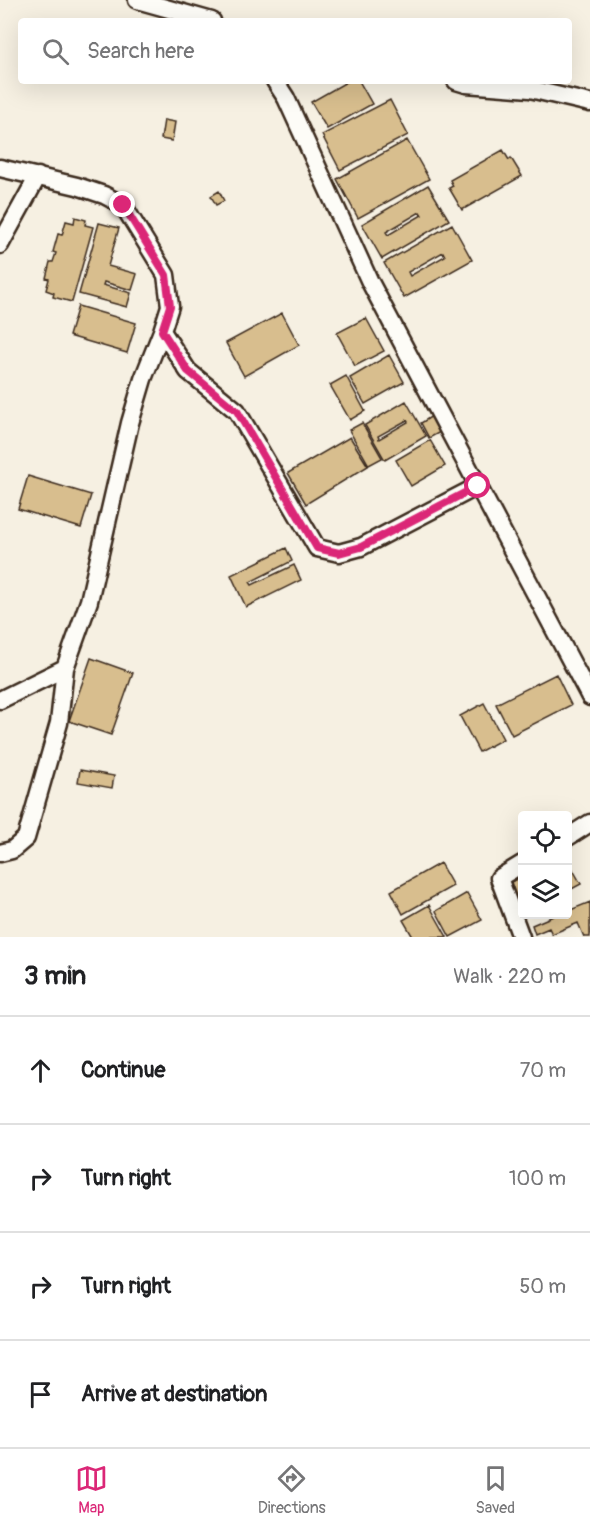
<!DOCTYPE html>
<html lang="en">
<head>
<meta charset="utf-8">
<style>
  :root { --surface:#fff; --page:#f2f2f2; --text:#202124; --muted:#757577; --line:#e0e0e0; --accent:#db2777 }
  body { margin:0; font-family:Pangolin,sans-serif; background:var(--page); color:var(--text) }
  .controls { position:absolute; right:18px; bottom:18px; display:grid; overflow:hidden; border-radius:6px; box-shadow:0 6px 24px #0002 }
  .controls button { width:54px; height:54px; display:grid; place-items:center; padding:0; border:0; border-bottom:2px solid var(--line); background:var(--surface); color:var(--text); font:30px sans-serif }
  .stop { position:absolute; width:18px; height:18px; margin:-14px; border:4px solid #db2777; border-radius:50%; background:#fff }
  .stop.end { background:#db2777; border-color:#fff; box-shadow:0 2px 6px #0008 }
  .list { margin:0; padding:0; list-style:none }
  h2 { display:flex; justify-content:space-between; align-items:center; height:78px; margin:0; padding:0 24px; font-size:26px }
  h2 small { font-size:20px; font-weight:400; color:var(--muted) }
  .list li { display:grid; grid-template-columns:39px 1fr auto; gap:18px; align-items:center; box-sizing:border-box; height:108px; padding:0 24px; border-top:2px solid var(--line) }
  .list b { display:block; font-size:22px; white-space:nowrap }
  .list em { font-size:20px; font-style:normal; color:var(--muted) }
  .icon { flex:none; width:33px; height:33px; fill:none; stroke:currentColor; stroke-width:2; stroke-linecap:round; stroke-linejoin:round }
  .map { position:relative; flex:none; width:590px; height:937px; overflow:hidden }
  .search { position:absolute; background:var(--surface); box-shadow:0 6px 24px #0002; left:18px; right:18px; top:18px; height:66px; display:flex; align-items:center; gap:15px; box-sizing:border-box; padding:0 21px; border-radius:6px; color:var(--muted); font-size:22px }
  .sheet { height:510px; background:var(--surface) }
  nav { display:flex; justify-content:space-around; align-items:center; box-sizing:border-box; height:84px; border-top:2px solid var(--line); background:var(--surface); font-size:16px; color:var(--muted) }
  nav a { display:grid; justify-items:center; gap:3px }
  nav .on { color:var(--accent) }
  .map>svg:first-child { display:block }
</style>
</head>
<body>
<div class="map">
<svg width="590" height="937" viewBox="0 0 590 937">
  <rect width="100%" height="100%" fill="#f6f0e2"/>
  <filter id="ink" filterUnits="userSpaceOnUse"><feTurbulence type="fractalNoise" baseFrequency=".0167" numOctaves="2"/><feDisplacementMap in="SourceGraphic" scale="12" xChannelSelector="R" yChannelSelector="G"/><feConvolveMatrix kernelMatrix="1 2 1 2 8 2 1 2 1" color-interpolation-filters="sRGB"/></filter>
  <g filter="url(#ink)">
    <!-- building -->
    <path fill="#d8be8e" stroke="#3b2a1e" stroke-width="1.5" fill-rule="evenodd" d="M 348,81 L 359,81 L 372,104 L 327,129 L 311,102 Z
      M 390,100 L 408,135 L 340,170 L 322,135 Z
      M 164,120 L 175,122 L 172,141 L 161,139 Z
      M 407,140 L 429,179 L 358,218 L 337,179 Z
      M 503,150 L 509,160 L 511,158 L 522,176 L 462,210 L 449,188 L 453,186 L 450,180 Z
      M 428,185 L 449,220 L 382,259 L 362,224 ZM 420,212 L 422,215 L 388,235 L 386,232 Z
      M 219,191 L 224,201 L 216,205 L 211,196 Z
      M 75,217 L 86,220 L 85,225 L 93,227 L 72,302 L 53,297 L 54,293 L 46,290 L 49,279 L 46,278 L 50,262 L 53,262 L 56,253 L 53,252 L 58,234 L 62,235 L 66,221 L 74,223 Z
      M 99,223 L 119,228 L 108,266 L 137,274 L 132,290 L 104,282 L 103,285 L 131,293 L 127,307 L 79,294 Z
      M 452,224 L 472,260 L 404,298 L 384,263 ZM 443,252 L 445,256 L 410,276 L 408,272 Z
      M 78,306 L 136,323 L 127,353 L 69,336 Z
      M 282,313 L 299,345 L 244,376 L 226,343 Z
      M 366,318 L 384,351 L 355,366 L 337,333 Z
      M 389,355 L 404,382 L 365,404 L 350,378 Z
      M 346,376 L 365,411 L 350,420 L 330,385 Z
      M 406,401 L 426,436 L 385,460 L 365,425 ZM 407,420 L 408,422 L 379,439 L 378,436 Z
      M 435,414 L 444,430 L 429,438 L 421,423 Z
      M 362,423 L 382,458 L 369,465 L 349,430 Z
      M 350,437 L 368,466 L 306,504 L 288,473 Z
      M 430,440 L 445,466 L 411,486 L 396,460 Z
      M 28,476 L 91,495 L 81,528 L 18,509 Z
      M 286,548 L 292,561 L 250,582 L 252,585 L 294,565 L 301,580 L 246,607 L 231,575 Z
      M 91,658 L 133,673 L 111,735 L 69,721 Z
      M 556,674 L 571,705 L 512,735 L 496,704 Z
      M 484,703 L 503,739 L 479,752 L 460,716 Z
      M 80,770 L 114,776 L 112,788 L 78,782 Z
      M 568,861 L 581,884 L 568,891 Z
      M 440,863 L 453,886 L 403,914 L 391,891 Z
      M 522,876 L 522,914 L 526,914 L 522,917 L 505,885 Z
      M 467,893 L 482,920 L 450,937 L 436,911 Z
      M 590,902 L 590,937 L 584,937 L 578,923 L 552,934 L 549,928 L 535,934 L 532,925 L 558,914 L 568,914 L 568,911 Z
      M 429,905 L 447,937 L 413,937 L 403,920 Z"/>
    <g fill="none" stroke-linecap="round" stroke-linejoin="round">
      <!-- street casing -->
      <g stroke="#3b2a1e" stroke-width="21">
        <path id="street" d="M 137,0 L 212,21
          M 275,81 L 286,98 L 370,282 L 590,697
          M 456,81 L 466,84 L 530,89 L 590,103
          M 0,168 L 77,186 L 104,195 L 123,205 L 166,275 L 170,306 L 162,331 L 143,379 L 130,423 L 89,601 L 65,668 L 59,723 L 26,838 L 12,850 L 0,853
          M 0,245 L 38,176
          M 162,331 L 188,371 L 237,411 L 317,548 L 339,553 L 361,547 L 478,486
          M 0,700 L 65,668
          M 568,837 L 590,823
          M 521,937 L 499,878 L 522,864"/>
      </g>
      <!-- street -->
      <use href="#street" stroke="#fdfcf7" stroke-width="16"/>
    </g>
  </g>
  <g fill="none" stroke-linecap="round" stroke-linejoin="round" filter="url(#ink)">
    <!-- route -->
    <path stroke="#db2777" stroke-width="8" d="M 123,205 L 166,275 L 170,306 L 162,331 L 188,371 L 237,411 L 317,548 L 339,553 L 361,547 L 478,486"/>
  </g>
</svg>
<div class="controls">
<button><svg class="icon" aria-label="locate" viewBox="0 0 24 24"><circle cx="12" cy="12" r="6"/><path d="M12 2v4M12 18v4M2 12h4M18 12h4"/></svg></button>
<button><svg class="icon" aria-label="layers" viewBox="0 0 24 24"><path d="M12 4l9 5-9 5-9-5zM3 14l9 5 9-5"/></svg></button>
</div>
<div class="stop" style="left:478px;top:486px"></div>
<div class="stop end" style="left:123px;top:205px"></div>
<div class="search"><svg class="icon" aria-label="search" viewBox="0 0 24 24"><circle cx="10" cy="10" r="6"/><path d="M15 15l6 6"/></svg>Search here</div>
</div>
<section class="sheet">
<h2>3 min<small>Walk · 220 m</small></h2>
<ul class="list">
<li><svg class="icon" aria-label="ahead" viewBox="0 0 24 24"><path d="M12 20V5M6 11l6-6 6 6"/></svg><div><b>Continue</b></div><em>70 m</em></li>
<li><svg class="icon" aria-label="right" viewBox="0 0 24 24"><path d="M7 20v-9h11M14 6l5 5-5 5"/></svg><div><b>Turn right</b></div><em>100 m</em></li>
<li><svg class="icon" aria-label="right" viewBox="0 0 24 24"><path d="M7 20v-9h11M14 6l5 5-5 5"/></svg><div><b>Turn right</b></div><em>50 m</em></li>
<li><svg class="icon" aria-label="arrive" viewBox="0 0 24 24"><path d="M6 21V4h12l-3 4 3 4H6"/></svg><div><b>Arrive at destination</b></div></li>
</ul>
</section>
<nav>
<a class="on"><svg class="icon" aria-label="map" viewBox="0 0 24 24"><path d="M3 6l6-2 6 2 6-2v14l-6 2-6-2-6 2zM9 4v14M15 6v14"/></svg>Map</a>
<a><svg class="icon" aria-label="directions" viewBox="0 0 24 24"><path d="M12 3l9 9-9 9-9-9zM9 14v-3h6M13 9l2 2-2 2"/></svg>Directions</a>
<a><svg class="icon" aria-label="saved" viewBox="0 0 24 24"><path d="M7 4h10v16l-5-4-5 4z"/></svg>Saved</a>
</nav>
</body>
</html>
